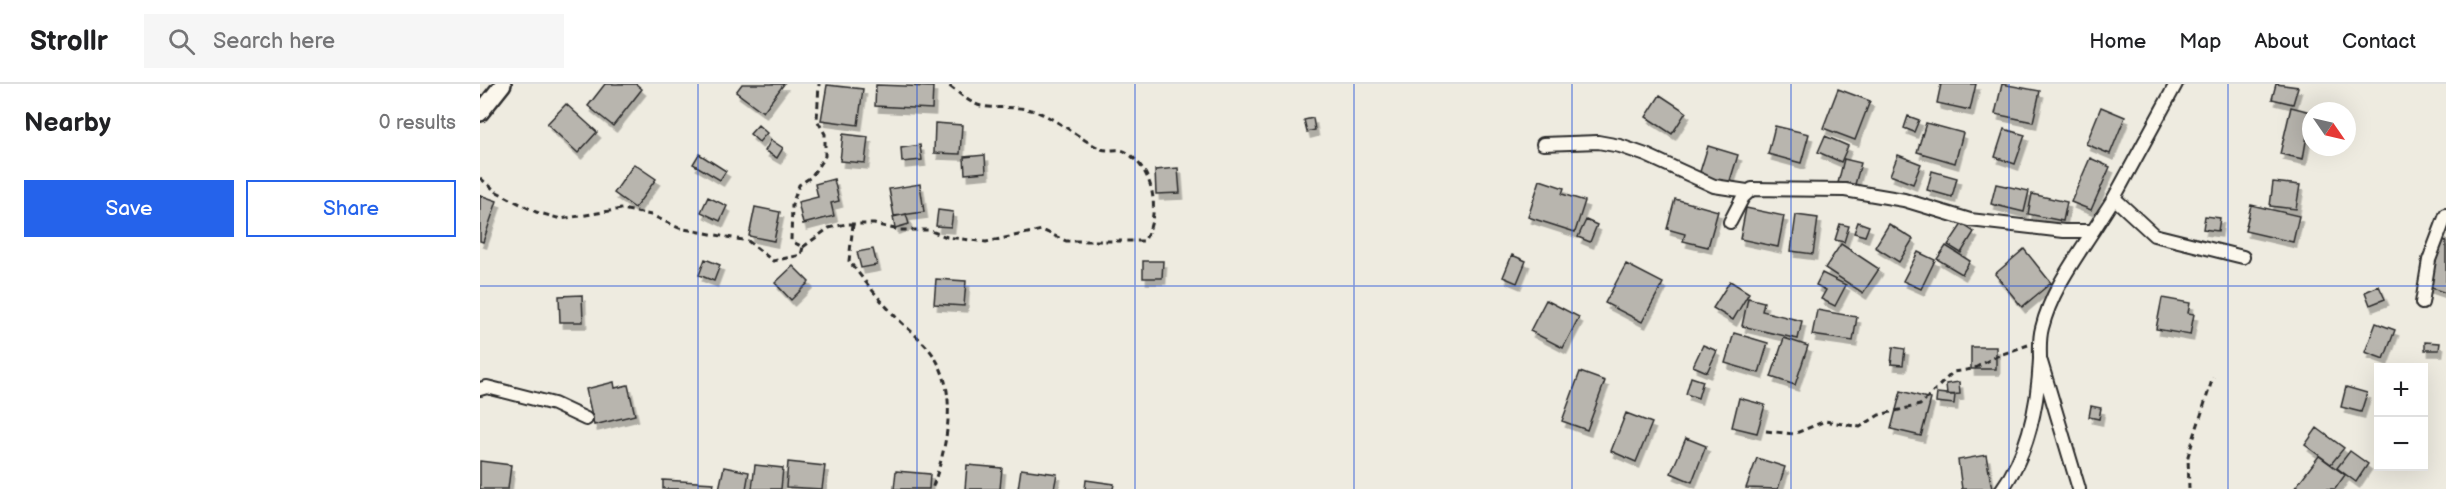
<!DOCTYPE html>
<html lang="en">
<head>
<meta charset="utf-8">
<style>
  :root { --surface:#fff; --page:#f6f6f6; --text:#202124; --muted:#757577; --line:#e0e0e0; --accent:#2563eb }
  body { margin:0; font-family:"Balsamiq Sans",sans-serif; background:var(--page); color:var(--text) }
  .controls { position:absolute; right:18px; bottom:18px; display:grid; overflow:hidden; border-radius:0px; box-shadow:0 6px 24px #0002 }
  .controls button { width:54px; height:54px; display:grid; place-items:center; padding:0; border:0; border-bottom:2px solid var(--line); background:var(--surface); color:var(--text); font:30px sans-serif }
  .compass { position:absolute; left:1822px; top:18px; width:54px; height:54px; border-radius:50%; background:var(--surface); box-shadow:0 6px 24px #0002; rotate:124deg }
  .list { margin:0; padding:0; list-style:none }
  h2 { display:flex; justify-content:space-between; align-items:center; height:78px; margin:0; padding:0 24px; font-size:26px }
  h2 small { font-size:20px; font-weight:400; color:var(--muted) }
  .actions { display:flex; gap:12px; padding:18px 24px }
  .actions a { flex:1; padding:14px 0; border:2px solid var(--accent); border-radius:0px; text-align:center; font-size:21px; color:var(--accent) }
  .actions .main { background:var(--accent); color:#fff }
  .icon { flex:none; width:33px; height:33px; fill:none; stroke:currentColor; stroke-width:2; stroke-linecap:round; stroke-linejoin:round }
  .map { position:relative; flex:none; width:1966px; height:405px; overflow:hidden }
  header { display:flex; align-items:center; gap:36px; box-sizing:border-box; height:84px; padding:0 30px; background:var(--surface); border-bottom:2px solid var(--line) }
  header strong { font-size:28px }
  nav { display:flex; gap:33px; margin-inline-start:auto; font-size:21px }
  .search { width:420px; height:54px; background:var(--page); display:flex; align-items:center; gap:15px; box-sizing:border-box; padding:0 21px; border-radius:0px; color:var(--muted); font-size:22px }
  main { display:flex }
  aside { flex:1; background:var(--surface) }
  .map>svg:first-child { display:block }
</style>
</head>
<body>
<header>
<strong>Strollr</strong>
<div class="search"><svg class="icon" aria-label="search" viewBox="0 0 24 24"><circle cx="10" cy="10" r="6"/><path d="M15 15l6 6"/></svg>Search here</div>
<nav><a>Home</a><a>Map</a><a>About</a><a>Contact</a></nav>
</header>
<main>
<aside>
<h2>Nearby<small>0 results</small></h2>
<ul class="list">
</ul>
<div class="actions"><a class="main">Save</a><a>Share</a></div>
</aside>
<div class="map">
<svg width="1966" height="405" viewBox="0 0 1966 405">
  <defs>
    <filter id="shadow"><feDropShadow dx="3.5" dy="6" stdDeviation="0" flood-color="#0004"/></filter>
  </defs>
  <rect width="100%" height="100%" fill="#eeebe0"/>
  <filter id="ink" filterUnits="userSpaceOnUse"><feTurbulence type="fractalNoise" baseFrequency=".0167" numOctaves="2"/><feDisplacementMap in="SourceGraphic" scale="12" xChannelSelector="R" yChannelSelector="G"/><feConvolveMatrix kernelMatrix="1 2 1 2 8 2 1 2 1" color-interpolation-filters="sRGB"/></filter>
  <g filter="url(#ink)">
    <!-- building -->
    <path fill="#b8b5ae" stroke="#2b2b2b" stroke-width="1.5" filter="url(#shadow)" d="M 125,0 L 156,0 L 162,5 L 133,42 L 108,22 Z
      M 262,0 L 304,0 L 283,28 L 256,8 Z
      M 1461,0 L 1496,0 L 1490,26 L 1457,19 Z
      M 1522,0 L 1560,7 L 1553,38 L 1515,30 Z
      M 1796,0 L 1818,3 L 1813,20 L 1792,15 Z
      M 347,1 L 383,5 L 378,41 L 341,36 Z
      M 396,1 L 453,3 L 452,25 L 395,22 Z
      M 1358,5 L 1390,17 L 1375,56 L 1343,44 Z
      M 1180,11 L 1206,28 L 1192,50 L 1166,33 Z
      M 86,20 L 117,48 L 98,69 L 67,40 Z
      M 1621,23 L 1645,33 L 1630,70 L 1606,60 Z
      M 1811,23 L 1831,28 L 1823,75 L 1800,70 Z
      M 1428,32 L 1439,36 L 1434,48 L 1424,44 Z
      M 833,34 L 835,46 L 827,48 L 824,36 Z
      M 455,39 L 482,41 L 480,70 L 454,69 Z
      M 1446,39 L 1483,49 L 1475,79 L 1437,68 Z
      M 278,41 L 287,49 L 279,58 L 270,50 Z
      M 1295,42 L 1329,50 L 1321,79 L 1288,70 Z
      M 1524,45 L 1545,51 L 1535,80 L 1515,73 Z
      M 363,50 L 388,53 L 385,79 L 360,77 Z
      M 1345,52 L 1368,62 L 1361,78 L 1338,68 Z
      M 291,56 L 303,64 L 297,74 L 285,67 Z
      M 440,61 L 442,76 L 422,78 L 421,64 Z
      M 1228,62 L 1258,71 L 1249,100 L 1219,91 Z
      M 219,70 L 246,87 L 240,96 L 213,80 Z
      M 505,71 L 506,88 L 485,90 L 484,73 Z
      M 1418,71 L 1441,80 L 1433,100 L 1410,91 Z
      M 1610,74 L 1630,83 L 1611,126 L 1591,118 Z
      M 1364,75 L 1381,79 L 1374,104 L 1358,99 Z
      M 154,80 L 176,95 L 155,124 L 134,109 Z
      M 698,84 L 700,109 L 676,110 L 675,86 Z
      M 1452,87 L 1477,94 L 1472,113 L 1447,106 Z
      M 354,95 L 359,117 L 351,119 L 354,132 L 323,140 L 318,118 L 338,113 L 335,100 Z
      M 1060,96 L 1084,104 L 1082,110 L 1105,117 L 1095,148 L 1048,133 Z
      M 1793,98 L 1820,101 L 1816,125 L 1790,122 Z
      M 440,100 L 444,128 L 414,132 L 409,105 Z
      M 1516,100 L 1549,107 L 1544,128 L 1511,120 Z
      M 1552,110 L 1587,118 L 1583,137 L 1548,130 Z
      M 0,111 L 17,117 L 3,158 L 0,157 Z
      M 228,113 L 247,122 L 240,137 L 221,128 Z
      M 1195,115 L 1238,127 L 1228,163 L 1203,157 L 1205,150 L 1187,145 Z
      M 1771,121 L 1819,132 L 1813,158 L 1765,147 Z
      M 275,123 L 300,128 L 294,157 L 269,152 Z
      M 1266,124 L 1304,132 L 1298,163 L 1260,155 Z
      M 458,126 L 473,128 L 471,143 L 456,142 Z
      M 426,130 L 429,140 L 415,144 L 413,133 Z
      M 1316,131 L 1338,134 L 1333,170 L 1311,167 Z
      M 1725,132 L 1740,134 L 1738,147 L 1723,145 Z
      M 1106,136 L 1117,141 L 1110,158 L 1098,153 Z
      M 1378,138 L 1389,142 L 1385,152 L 1374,149 Z
      M 1360,140 L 1369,142 L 1364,158 L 1355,156 Z
      M 1409,140 L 1433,155 L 1419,178 L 1395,163 Z
      M 1482,140 L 1494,148 L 1481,169 L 1468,161 Z
      M 1956,153 L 1966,157 L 1966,209 L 1940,200 Z
      M 1361,160 L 1399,185 L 1383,209 L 1345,184 Z
      M 1466,162 L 1490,177 L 1482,190 L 1457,175 Z
      M 393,165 L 397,181 L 381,184 L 377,168 Z
      M 1544,165 L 1571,199 L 1542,223 L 1515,190 Z
      M 1438,168 L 1455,176 L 1441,205 L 1423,197 Z
      M 1032,171 L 1046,177 L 1037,199 L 1023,193 Z
      M 225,175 L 240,181 L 234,197 L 219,191 Z
      M 663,177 L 683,177 L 682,194 L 663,194 Z
      M 1146,180 L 1183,199 L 1162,238 L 1125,219 Z
      M 313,182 L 329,198 L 311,216 L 295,199 Z
      M 1342,189 L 1366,201 L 1355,222 L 1341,215 L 1346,206 L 1336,201 Z
      M 456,195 L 486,197 L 484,222 L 454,220 Z
      M 1250,197 L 1269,209 L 1253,236 L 1233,224 Z
      M 1899,202 L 1905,215 L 1890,221 L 1885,208 Z
      M 102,211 L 103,238 L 80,238 L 79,212 Z
      M 1268,214 L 1284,218 L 1282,227 L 1322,237 L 1318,255 L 1262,242 Z
      M 1682,214 L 1710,219 L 1708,229 L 1714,230 L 1710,251 L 1676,245 Z
      M 1066,216 L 1099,233 L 1083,264 L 1050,247 Z
      M 1337,226 L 1377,233 L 1373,257 L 1332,251 Z
      M 1896,239 L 1915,246 L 1904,275 L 1885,268 Z
      M 1254,249 L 1288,259 L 1279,289 L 1245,279 Z
      M 1304,254 L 1328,262 L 1315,301 L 1291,293 Z
      M 1945,258 L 1960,259 L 1959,266 L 1945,266 Z
      M 1223,261 L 1237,267 L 1227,288 L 1213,282 Z
      M 1413,263 L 1425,265 L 1423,281 L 1411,280 Z
      M 1491,263 L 1516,263 L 1516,285 L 1491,285 Z
      M 1100,288 L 1125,297 L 1107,346 L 1082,337 Z
      M 1211,293 L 1223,297 L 1218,314 L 1206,310 Z
      M 134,298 L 135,304 L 148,301 L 155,331 L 114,341 L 106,305 Z
      M 1479,298 L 1480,310 L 1467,311 L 1466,300 Z
      M 1866,303 L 1887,309 L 1881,328 L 1861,323 Z
      M 1421,307 L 1451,315 L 1441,352 L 1411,345 Z
      M 1457,309 L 1475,311 L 1474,320 L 1456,318 Z
      M 1259,314 L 1285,321 L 1277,349 L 1252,343 Z
      M 1611,322 L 1621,324 L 1619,335 L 1609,333 Z
      M 1146,329 L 1172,339 L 1156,378 L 1131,367 Z
      M 1837,344 L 1864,364 L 1851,380 L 1825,361 Z
      M 1206,354 L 1226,362 L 1212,398 L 1191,389 Z
      M 1870,367 L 1888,380 L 1876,398 L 1857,384 Z
      M 1506,371 L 1512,405 L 1482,405 L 1478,376 Z
      M 1839,372 L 1865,391 L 1855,405 L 1814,405 Z
      M 1277,374 L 1305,383 L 1298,405 L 1266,404 Z
      M 0,377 L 31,381 L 28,405 L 0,405 Z
      M 308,378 L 345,382 L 342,405 L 306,403 Z
      M 275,381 L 303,384 L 301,405 L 272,405 Z
      M 487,381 L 522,384 L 520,405 L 485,405 Z
      M 244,383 L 269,388 L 266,405 L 239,405 Z
      M 541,385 L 577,390 L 574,405 L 538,405 Z
      M 416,387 L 450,390 L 449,405 L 414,405 Z
      M 183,396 L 234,399 L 233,405 L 183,405 Z
      M 606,396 L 634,400 L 633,405 L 605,405 Z"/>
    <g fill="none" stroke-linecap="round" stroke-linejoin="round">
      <!-- minor casing -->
      <g stroke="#2b2b2b" stroke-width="16">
        <path id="minor" d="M 1063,60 L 1118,58 L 1140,62 L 1166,71 L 1234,102 L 1267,107
          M 1634,114 L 1674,151 L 1763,173
          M 1250,138 L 1263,113 L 1272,105 L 1365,106 L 1424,116 L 1490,136 L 1584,147 L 1613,147 L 1634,114 L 1696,0
          M 1942,219 L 1949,176 L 1966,131
          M 1561,278 L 1599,405
          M 0,305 L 7,303 L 74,320 L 106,335
          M 1522,405 C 1549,368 1558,321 1560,275 C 1560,264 1559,255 1562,244 C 1571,208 1593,178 1613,147"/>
      </g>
      <!-- tertiary casing -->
      <g stroke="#2b2b2b" stroke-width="20">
        <path id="tertiary" d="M 0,29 L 23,0"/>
      </g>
      <!-- path -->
      <path stroke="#2b2b2b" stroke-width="3" stroke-dasharray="6 4.5" stroke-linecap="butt" d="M 0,94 L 17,108 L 56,128 L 81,135 L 142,125 L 171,131 L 199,144 L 268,157 L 293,177 L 321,171 L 323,163 L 311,157 L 312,121 L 319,101 L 331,93 L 345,72 L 345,50 L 337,36 L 339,0
        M 373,140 L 369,177 C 383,195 398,214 414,231 C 427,245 445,257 455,274 C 479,312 466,366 452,405
        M 323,163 L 349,144 L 366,140 L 394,140 L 419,146 L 448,146 L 467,153 L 506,158 L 562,146 L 586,157 L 664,157 C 681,129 675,87 646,68 C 638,63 628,69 619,64 C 599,54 581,38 560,29 C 539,20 521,26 501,22 C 489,19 476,6 466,0
        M 1286,347 L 1314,350 L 1345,337 L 1380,343 L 1399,331 L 1440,321 L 1473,288 L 1493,285 L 1517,272 L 1548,261
        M 1709,405 L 1708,372 L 1733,293"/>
      <!-- minor -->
      <use href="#minor" stroke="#fbf7ec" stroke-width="12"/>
      <!-- tertiary -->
      <use href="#tertiary" stroke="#fbf7ec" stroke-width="15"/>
    </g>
  </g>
  <!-- grid -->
  <path fill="none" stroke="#1d4ed8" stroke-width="1.5" stroke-opacity="0.55" d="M 218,0 L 218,405M 437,0 L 437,405M 655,0 L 655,405M 874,0 L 874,405M 1092,0 L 1092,405M 1311,0 L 1311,405M 1529,0 L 1529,405M 1748,0 L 1748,405M 0,202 L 1966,202"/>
</svg>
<div class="controls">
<button>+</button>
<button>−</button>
</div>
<svg class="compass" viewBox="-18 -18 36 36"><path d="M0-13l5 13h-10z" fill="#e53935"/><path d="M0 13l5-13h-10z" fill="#757577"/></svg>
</div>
</main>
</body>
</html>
